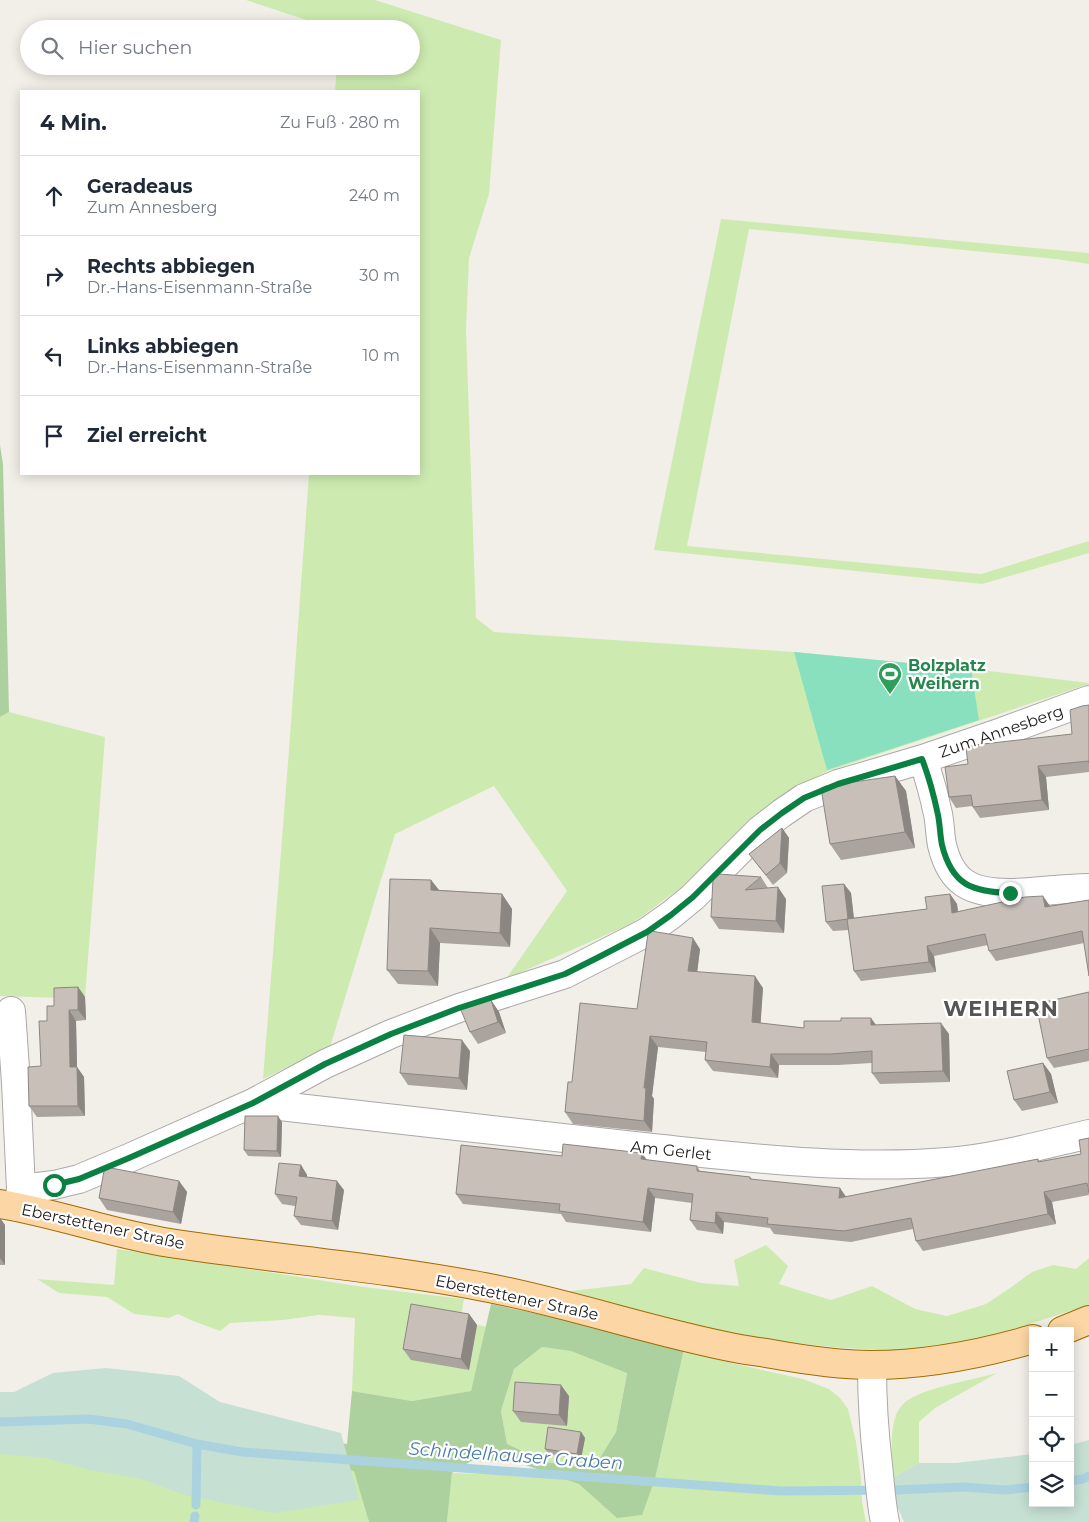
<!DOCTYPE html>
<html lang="de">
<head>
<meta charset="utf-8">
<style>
  :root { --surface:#fff; --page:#f2f2f3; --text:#1f2937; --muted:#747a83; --line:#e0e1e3 }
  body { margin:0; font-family:Montserrat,sans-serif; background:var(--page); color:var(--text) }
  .controls { position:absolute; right:15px; bottom:15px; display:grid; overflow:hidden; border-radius:0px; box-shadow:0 2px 12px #0003 }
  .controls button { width:45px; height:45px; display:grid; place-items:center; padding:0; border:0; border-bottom:1px solid var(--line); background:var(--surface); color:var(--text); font:25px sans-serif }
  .stop { position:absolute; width:15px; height:15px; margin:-11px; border:4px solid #0b8043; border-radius:50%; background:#fff }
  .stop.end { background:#0b8043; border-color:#fff; box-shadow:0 1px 5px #0008 }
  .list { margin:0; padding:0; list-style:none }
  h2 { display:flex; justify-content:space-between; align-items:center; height:65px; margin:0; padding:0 20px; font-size:21px }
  h2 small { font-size:16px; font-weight:400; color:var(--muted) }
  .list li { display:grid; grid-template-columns:32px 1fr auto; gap:15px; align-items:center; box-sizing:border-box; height:80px; padding:0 20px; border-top:1px solid var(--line) }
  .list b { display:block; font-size:19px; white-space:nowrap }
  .list p { margin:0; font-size:16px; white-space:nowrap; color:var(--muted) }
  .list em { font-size:16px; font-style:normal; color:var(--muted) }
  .icon { flex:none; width:28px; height:28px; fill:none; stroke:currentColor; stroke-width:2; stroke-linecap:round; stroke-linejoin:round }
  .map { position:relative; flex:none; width:1089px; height:1522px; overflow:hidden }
  .search { position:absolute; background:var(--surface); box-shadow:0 2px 12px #0003; left:20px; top:20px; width:400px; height:55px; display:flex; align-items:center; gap:12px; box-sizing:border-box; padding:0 18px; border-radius:28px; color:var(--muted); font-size:19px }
  .panel { position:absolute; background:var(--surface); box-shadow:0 2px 12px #0003; left:20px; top:90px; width:400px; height:385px; border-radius:0px }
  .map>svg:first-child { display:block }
</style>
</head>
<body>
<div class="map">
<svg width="1089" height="1522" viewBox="0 0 1089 1522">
  <rect width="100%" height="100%" fill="#f2efe9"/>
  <!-- grass -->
  <path fill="#cdebb0" d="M 246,0 L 375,0 L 501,40 L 489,194 L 469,258 L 466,330 L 476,618 L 494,632 L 794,652 L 972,669 L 1089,683 L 1089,684 L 828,771 L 798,786 L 706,869 L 633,923 L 506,979 L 567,891 L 494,786 L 395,834 L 330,1047 L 263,1079 L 289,750 L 309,474 L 419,474 L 419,91 L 335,91 L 337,66 L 411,66 L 411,29 L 334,29 Z
    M 721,219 L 1089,253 L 1089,264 L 1056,259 L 749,229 L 687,546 L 981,574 L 1089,541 L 1089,553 L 982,584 L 654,550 Z
    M 9,712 L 105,737 L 85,997 L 61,998 L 0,996 L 0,717 Z
    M 766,1245 L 788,1266 L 779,1284 L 831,1300 L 872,1286 L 915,1309 L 947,1316 L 986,1304 L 1013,1286 L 1032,1272 L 1053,1265 L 1076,1269 L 1089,1258 L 1089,1305 L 979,1340 L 905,1351 L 841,1348 L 758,1339 L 688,1325 L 629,1308 L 563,1292 L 631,1284 L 644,1268 L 701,1283 L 739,1286 L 734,1260 Z
    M 117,1249 L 364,1287 L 464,1299 L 460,1322 L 469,1370 L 477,1325 L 487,1327 L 471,1391 L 412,1401 L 352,1391 L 355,1318 L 319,1315 L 283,1320 L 230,1323 L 220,1331 L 193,1321 L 178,1314 L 169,1318 L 134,1314 L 107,1297 L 59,1293 L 37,1279 L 114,1285 Z
    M 542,1347 L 572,1351 L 627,1372 L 616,1432 L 593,1469 L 546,1462 L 507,1445 L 501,1411 L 514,1369 Z
    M 684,1349 L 731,1363 L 803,1379 L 829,1389 L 840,1398 L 848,1409 L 856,1442 L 861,1478 L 862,1502 L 866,1522 L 447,1522 L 452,1473 L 655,1479 Z
    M 997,1373 L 935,1408 L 919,1422 L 919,1463 L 894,1477 C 892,1457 889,1435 896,1415 C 898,1410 903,1403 908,1400 C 928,1387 972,1380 997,1373 Z
    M 0,1447 L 262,1460 L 355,1471 L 369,1522 L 0,1522 Z"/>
  <!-- forest -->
  <path fill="#add19e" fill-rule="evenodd" d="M 0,445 L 3,464 L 9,712 L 0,717 Z
    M 491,1304 L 627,1333 L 684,1349 L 655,1479 L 642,1515 L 617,1518 L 579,1484 L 517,1462 L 471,1461 L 452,1473 L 447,1522 L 369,1522 L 354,1471 L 262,1460 L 231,1428 L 347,1444 L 352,1391 L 412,1401 L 471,1391 ZM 542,1347 L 571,1351 L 627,1373 L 616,1432 L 593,1469 L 546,1462 L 507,1444 L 501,1411 L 514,1369 Z"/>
  <!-- wetland -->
  <path fill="#c6e0d4" d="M 106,1368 L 179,1376 L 220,1402 L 341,1433 L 359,1500 L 274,1513 L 185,1495 L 138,1478 L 90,1470 L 46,1458 L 0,1454 L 0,1392 L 14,1392 L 53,1373 Z
    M 1089,1440 L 1089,1522 L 904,1522 L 895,1501 L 894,1477 L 919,1463 L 956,1463 L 1033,1454 L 1033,1503 L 1070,1503 L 1070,1445 Z"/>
  <!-- pitch -->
  <path fill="#88e0be" d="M 794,652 L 971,669 L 979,720 L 827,770 Z"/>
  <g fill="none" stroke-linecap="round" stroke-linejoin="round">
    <!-- stream -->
    <path stroke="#aad3df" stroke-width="9" d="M 0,1422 L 89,1419 L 127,1424 L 197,1444 L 242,1452 L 781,1491 L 895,1490 L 964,1487 L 1005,1490 L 1033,1487
      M 1070,1481 L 1083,1479 L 1089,1476
      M 196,1505 L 197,1444
      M 194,1522 L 195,1516"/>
    <!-- minor casing -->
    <g stroke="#a9a9a9" stroke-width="30">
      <path id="minor" d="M 923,759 C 929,777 934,795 938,814 C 940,824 940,835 942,845 C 951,883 971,893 1009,893 C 1035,893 1062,888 1089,888
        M 11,1011 L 16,1083 L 21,1189 L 18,1207
        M 253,1103 C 386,1117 519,1134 652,1148 C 750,1158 849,1170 948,1162 C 996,1158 1042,1145 1089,1134
        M 21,1189 L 54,1185 L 79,1179 L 129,1158 L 253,1103 L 325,1064 L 391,1034 L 459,1008 L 565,974 L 647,932 L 671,915 L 693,897 L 760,830 L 782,813 L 804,798 L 838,784 L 923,759 L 999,733 L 1089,700
        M 872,1365 C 872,1398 874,1432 878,1465 C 880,1484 881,1503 885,1522"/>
    </g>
    <!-- major casing -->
    <g stroke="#a06b00" stroke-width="30">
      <path id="major" d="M 0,1204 C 57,1213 112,1234 170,1243 C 274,1259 380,1267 484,1287 C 570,1303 654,1333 740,1349 C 751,1351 761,1352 772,1354 C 805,1360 838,1365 871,1365 C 925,1365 981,1354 1033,1339
        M 1062,1331 L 1089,1320"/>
    </g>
    <!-- minor -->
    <use href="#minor" stroke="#fff" stroke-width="28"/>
    <!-- major -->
    <use href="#major" stroke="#fcd6a4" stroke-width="28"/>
  </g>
  <!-- wall -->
  <path fill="#aba49e" d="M 1089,705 L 1089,772 L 1046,777 L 1049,810 L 980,818 L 972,806 L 956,808 L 949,797 L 968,764 L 1072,734 Z
    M 895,776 L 906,791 L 915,848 L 841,860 L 830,844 Z
    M 782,828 L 789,838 L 787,873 L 773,885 L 749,854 Z
    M 761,877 L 768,888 L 786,899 L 784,933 L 719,929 L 711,917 Z
    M 431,880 L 439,890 L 502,894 L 512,909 L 510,947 L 440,943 L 438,986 L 398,984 L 387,970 Z
    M 844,884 L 851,893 L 854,918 L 927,909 L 950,894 L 957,904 L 958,911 L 1050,906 L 1089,900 L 1084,943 L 996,961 L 989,951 L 988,945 L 934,956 L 936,972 L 861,981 L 854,971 L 849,930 L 833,931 L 826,922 Z
    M 700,949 L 697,972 L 763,988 L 760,1023 L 804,1028 L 876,1025 L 949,1034 L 950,1082 L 880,1084 L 872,1073 L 872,1063 L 838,1065 L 779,1065 L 778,1078 L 713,1071 L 705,1060 L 706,1052 L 658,1047 L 652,1096 L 654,1099 L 652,1132 L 573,1124 L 565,1112 L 572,1082 L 637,1009 Z
    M 78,987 L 85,997 L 86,1020 L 76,1021 L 77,1067 L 84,1077 L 85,1116 L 37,1117 L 29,1106 L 41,1066 L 47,1021 L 54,1006 Z
    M 1089,992 L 1089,1061 L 1054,1068 L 1047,1058 Z
    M 491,1000 L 499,1012 L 506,1033 L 478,1044 L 470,1032 Z
    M 470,1051 L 467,1090 L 408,1085 L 400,1073 Z
    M 1043,1063 L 1051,1074 L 1058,1103 L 1022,1111 L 1014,1100 Z
    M 282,1122 L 281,1157 L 248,1156 L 244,1150 Z
    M 1081,1154 L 1089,1195 L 1052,1202 L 1056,1224 L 923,1251 L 916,1241 L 913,1229 L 851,1242 L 774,1234 L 770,1228 L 724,1222 L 723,1234 L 697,1230 L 690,1220 L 692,1203 L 655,1198 L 651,1232 L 566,1222 L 561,1214 L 463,1204 L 456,1194 L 562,1156 L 646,1160 L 697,1166 L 700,1171 L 750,1177 L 752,1179 L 846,1197 L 1038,1159 L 1039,1162 Z
    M 301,1165 L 307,1175 L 307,1177 L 344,1190 L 338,1230 L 301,1225 L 294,1216 L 295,1206 L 282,1204 L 275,1194 Z
    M 179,1181 L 187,1192 L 181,1224 L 107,1210 L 99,1198 Z
    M 0,1218 L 5,1225 L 5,1265 L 0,1265 Z
    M 469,1314 L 477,1325 L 469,1370 L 411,1360 L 403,1349 Z
    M 569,1396 L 567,1426 L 521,1422 L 513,1411 Z
    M 581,1432 L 585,1438 L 581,1459 L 549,1454 L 545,1449 Z"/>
  <!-- shaded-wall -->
  <path fill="#8b8681" d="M 1038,766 L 1046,777 L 1049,810 L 1042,800 Z
    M 895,776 L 906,791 L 915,848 L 905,832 Z
    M 782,828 L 789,838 L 787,873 L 780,863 Z
    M 431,880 L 442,894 L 431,890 Z
    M 844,884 L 851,893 L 855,929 L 848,919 Z
    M 778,887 L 786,899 L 784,933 L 776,921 Z
    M 502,894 L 512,909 L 510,947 L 500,933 Z
    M 950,894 L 957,904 L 959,923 L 952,913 Z
    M 1043,896 L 1050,906 L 1053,918 L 1045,907 Z
    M 430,928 L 440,943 L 438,986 L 428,971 Z
    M 693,938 L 700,949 L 696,982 L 688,971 Z
    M 927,946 L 934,956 L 936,972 L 929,962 Z
    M 755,976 L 763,988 L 760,1033 L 752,1022 Z
    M 78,987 L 85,997 L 86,1020 L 78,1010 Z
    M 491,1000 L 499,1012 L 506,1033 L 498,1022 Z
    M 69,1010 L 76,1021 L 77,1067 L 84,1077 L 85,1116 L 78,1106 L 70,1067 Z
    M 871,1018 L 879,1029 L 871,1025 Z
    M 941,1023 L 949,1034 L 950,1082 L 943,1071 Z
    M 650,1036 L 658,1047 L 652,1096 L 654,1099 L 652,1132 L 644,1121 L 644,1088 Z
    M 462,1040 L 470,1051 L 467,1090 L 459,1078 Z
    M 771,1054 L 779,1065 L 778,1078 L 770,1067 Z
    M 1043,1063 L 1051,1074 L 1058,1103 L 1050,1092 Z
    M 278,1116 L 282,1122 L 281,1157 L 277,1151 Z
    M 642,1153 L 649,1163 L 641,1159 Z
    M 301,1165 L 307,1175 L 306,1185 L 299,1176 Z
    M 179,1181 L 187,1192 L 181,1224 L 173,1212 Z
    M 337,1181 L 344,1190 L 338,1230 L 332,1221 Z
    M 648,1188 L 655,1198 L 651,1232 L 643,1222 Z
    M 840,1188 L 847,1198 L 839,1198 Z
    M 1044,1192 L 1052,1202 L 1056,1224 L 1048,1214 Z
    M 716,1212 L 724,1222 L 723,1234 L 715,1223 Z
    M 0,1218 L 5,1225 L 5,1265 L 0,1258 Z
    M 469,1314 L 477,1325 L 469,1370 L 461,1359 Z
    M 561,1385 L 569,1396 L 567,1426 L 559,1415 Z
    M 581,1432 L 585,1438 L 581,1459 L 577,1454 Z"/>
  <!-- building -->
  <path fill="#c7bfb8" stroke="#8b8681" d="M 1089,705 L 1089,763 L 1089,761 L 1038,766 L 1042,800 L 973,807 L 971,795 L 949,797 L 945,767 L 968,764 L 966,748 L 974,745 L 1072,734 L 1070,710 L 1082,706 Z
    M 895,776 L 905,832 L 830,844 L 821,788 L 826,786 Z
    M 782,828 L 780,863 L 766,875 L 749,854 Z
    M 718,874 L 761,877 L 745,890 L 778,887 L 776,921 L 711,917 L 713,879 Z
    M 390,879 L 431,880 L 431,890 L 502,894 L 500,933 L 430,928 L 428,971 L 387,970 Z
    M 844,884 L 848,919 L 826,922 L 822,886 Z
    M 950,894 L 952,913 L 1025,897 L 1043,896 L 1045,907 L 1089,900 L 1089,976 L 1082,931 L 989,951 L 985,934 L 927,946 L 929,962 L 854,971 L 847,919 L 927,909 L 925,897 Z
    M 651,931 L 693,938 L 688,971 L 755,976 L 752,1022 L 804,1028 L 804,1021 L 841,1021 L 841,1018 L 871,1018 L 871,1025 L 941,1023 L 943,1071 L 872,1073 L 872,1051 L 830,1054 L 771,1054 L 770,1067 L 705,1060 L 707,1042 L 650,1036 L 644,1088 L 646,1088 L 644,1121 L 565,1112 L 568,1082 L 572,1082 L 580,1003 L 637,1009 L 648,934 Z
    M 78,987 L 78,1010 L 69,1010 L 70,1067 L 77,1067 L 78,1106 L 29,1106 L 28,1067 L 41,1066 L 39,1021 L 47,1021 L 47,1006 L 54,1006 L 54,988 Z
    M 1089,992 L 1089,1049 L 1047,1058 L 1036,1004 Z
    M 491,1000 L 498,1022 L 470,1032 L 461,1010 Z
    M 404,1035 L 462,1040 L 459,1078 L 400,1073 Z
    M 1043,1063 L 1050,1092 L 1014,1100 L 1007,1071 Z
    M 245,1116 L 278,1116 L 277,1151 L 244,1150 Z
    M 1089,1138 L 1089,1193 L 1087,1183 L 1044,1192 L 1048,1214 L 916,1241 L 911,1218 L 844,1231 L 767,1224 L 768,1218 L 716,1212 L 715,1223 L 690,1220 L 693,1194 L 648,1188 L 643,1222 L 559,1211 L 560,1204 L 456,1194 L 461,1145 L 562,1156 L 563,1144 L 642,1153 L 641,1159 L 697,1166 L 697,1171 L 750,1177 L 750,1179 L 840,1188 L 839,1198 L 1038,1159 L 1038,1162 L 1081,1154 L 1079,1140 Z
    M 279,1163 L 301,1165 L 299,1176 L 337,1181 L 332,1221 L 294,1216 L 297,1197 L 275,1194 Z
    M 111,1168 L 179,1181 L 173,1212 L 99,1198 L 104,1171 Z
    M 411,1304 L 469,1314 L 461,1359 L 403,1349 Z
    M 515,1382 L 561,1385 L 559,1415 L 513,1411 Z
    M 548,1427 L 581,1432 L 577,1454 L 545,1449 Z"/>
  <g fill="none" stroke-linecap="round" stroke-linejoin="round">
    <!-- route -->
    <path stroke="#0b8043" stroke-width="6" d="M 54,1185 L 79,1179 L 129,1158 L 253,1103 L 325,1064 L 391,1034 L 459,1008 L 565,974 L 597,958 L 647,932 L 671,915 L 693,897 L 760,830 L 782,813 L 804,798 L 838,784 L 922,759 C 929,777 934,796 938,815 C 940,825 940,835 942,845 C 952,885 972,892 1010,893"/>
  </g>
  <!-- icons -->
  <defs>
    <g id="stadium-pin" transform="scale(1.25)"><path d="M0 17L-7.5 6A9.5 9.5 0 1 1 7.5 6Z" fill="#2e9e5b" stroke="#fff"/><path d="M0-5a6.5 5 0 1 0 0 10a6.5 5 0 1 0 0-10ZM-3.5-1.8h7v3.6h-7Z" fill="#fff"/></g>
  </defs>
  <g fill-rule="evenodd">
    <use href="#stadium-pin" x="890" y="674"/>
  </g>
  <g text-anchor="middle" stroke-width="4.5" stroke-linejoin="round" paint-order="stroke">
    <!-- leisure labels -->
    <g font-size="16" font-weight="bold" fill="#27864d" stroke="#fff" text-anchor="start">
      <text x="908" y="671">Bolzplatz<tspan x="908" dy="18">Weihern</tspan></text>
    </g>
    <!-- street labels -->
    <g font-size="16" fill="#222" stroke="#fff">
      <text transform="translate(1001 731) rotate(-19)" y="6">Zum Annesberg</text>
      <text transform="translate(671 1150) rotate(6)" y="6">Am Gerlet</text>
      <text transform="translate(103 1226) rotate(12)" y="6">Eberstettener Straße</text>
      <text transform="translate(517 1297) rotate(12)" y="6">Eberstettener Straße</text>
    </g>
    <!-- water labels -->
    <g font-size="18" font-style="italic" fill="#4a7aab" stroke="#fff">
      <text transform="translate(516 1456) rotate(4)" y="6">Schindelhauser Graben</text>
    </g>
    <!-- district labels -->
    <g font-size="21" font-weight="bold" letter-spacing="1" fill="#555" stroke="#fff">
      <text x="1001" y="1016">WEIHERN</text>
    </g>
  </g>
</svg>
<div class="controls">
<button>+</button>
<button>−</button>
<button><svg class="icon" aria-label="locate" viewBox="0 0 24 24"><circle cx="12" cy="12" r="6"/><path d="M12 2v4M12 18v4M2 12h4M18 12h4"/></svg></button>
<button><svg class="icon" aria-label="layers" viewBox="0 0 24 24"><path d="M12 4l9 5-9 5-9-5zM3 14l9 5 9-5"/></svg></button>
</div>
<div class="stop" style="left:54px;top:1185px"></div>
<div class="stop end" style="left:1010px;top:893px"></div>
<div class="search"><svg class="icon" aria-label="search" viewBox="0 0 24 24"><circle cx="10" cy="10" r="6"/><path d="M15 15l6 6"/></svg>Hier suchen</div>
<section class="panel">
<h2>4 Min.<small>Zu Fuß · 280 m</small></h2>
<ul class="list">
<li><svg class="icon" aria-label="ahead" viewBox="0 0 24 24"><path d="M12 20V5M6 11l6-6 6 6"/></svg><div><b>Geradeaus</b><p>Zum Annesberg</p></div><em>240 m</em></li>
<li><svg class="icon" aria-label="right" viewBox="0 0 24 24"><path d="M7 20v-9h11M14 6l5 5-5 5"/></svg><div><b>Rechts abbiegen</b><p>Dr.-Hans-Eisenmann-Straße</p></div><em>30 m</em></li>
<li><svg class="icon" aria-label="left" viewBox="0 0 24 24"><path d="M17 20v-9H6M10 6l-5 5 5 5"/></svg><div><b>Links abbiegen</b><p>Dr.-Hans-Eisenmann-Straße</p></div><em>10 m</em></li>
<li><svg class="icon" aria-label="arrive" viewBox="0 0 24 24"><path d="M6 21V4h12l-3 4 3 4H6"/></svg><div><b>Ziel erreicht</b></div></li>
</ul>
</section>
</div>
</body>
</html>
